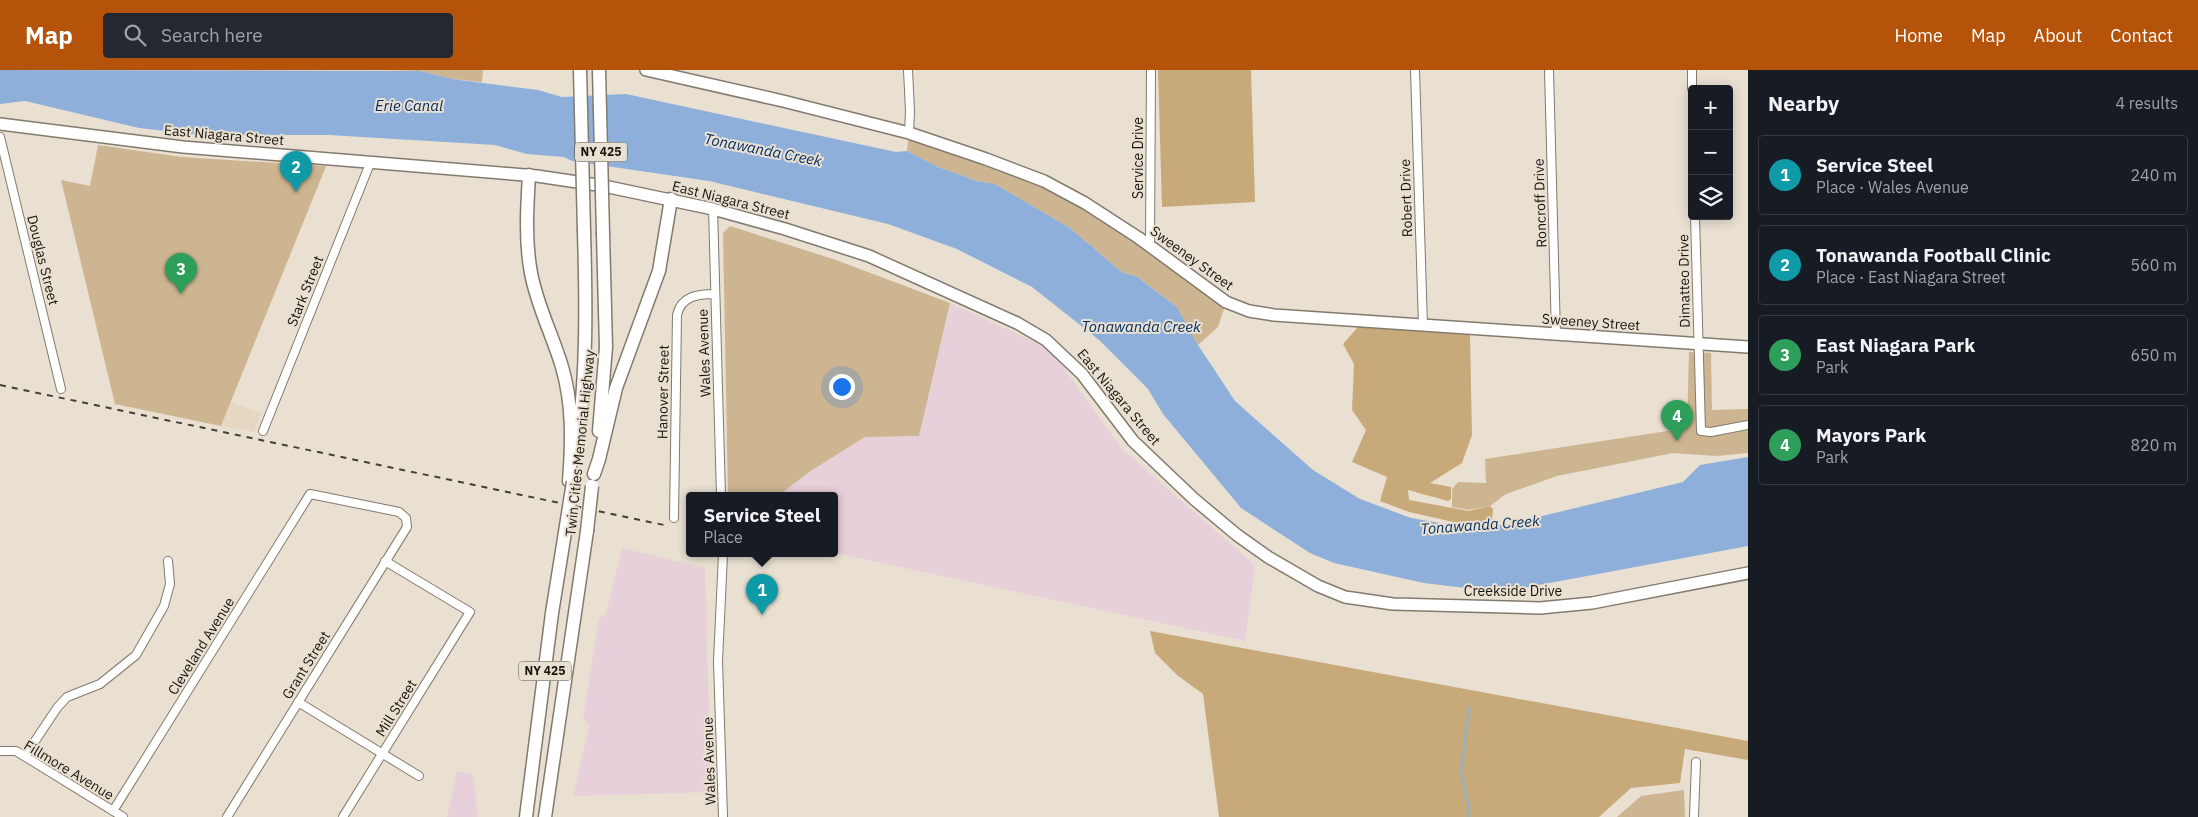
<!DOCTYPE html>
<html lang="en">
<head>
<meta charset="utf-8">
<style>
  :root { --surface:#171b24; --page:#242831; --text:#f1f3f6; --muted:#9ea1a6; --line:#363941; --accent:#b45309 }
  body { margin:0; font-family:"IBM Plex Sans",sans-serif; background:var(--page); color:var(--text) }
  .controls { position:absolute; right:15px; top:15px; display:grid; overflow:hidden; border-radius:5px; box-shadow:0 2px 12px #0003 }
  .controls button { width:45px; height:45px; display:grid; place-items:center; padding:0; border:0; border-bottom:1px solid var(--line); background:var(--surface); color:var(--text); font:25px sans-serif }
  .you { position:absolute; left:841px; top:316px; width:18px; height:18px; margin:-12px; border:4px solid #fff; border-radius:50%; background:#1a73e8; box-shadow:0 0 0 8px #1a73e833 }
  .badge { display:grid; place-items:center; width:32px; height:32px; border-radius:50%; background:var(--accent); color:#fff; font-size:16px; font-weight:700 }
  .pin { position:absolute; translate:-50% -41px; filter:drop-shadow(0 1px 2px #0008) }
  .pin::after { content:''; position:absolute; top:26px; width:18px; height:15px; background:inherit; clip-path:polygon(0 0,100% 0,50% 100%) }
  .popup { position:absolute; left:686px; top:422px; width:152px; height:65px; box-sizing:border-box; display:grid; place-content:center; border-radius:5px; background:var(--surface); filter:drop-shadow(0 1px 4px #0005); font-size:16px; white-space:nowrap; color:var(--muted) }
  .popup b { font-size:19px; color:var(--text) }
  .popup::after { content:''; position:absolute; left:50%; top:100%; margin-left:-10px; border:10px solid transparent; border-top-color:var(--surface) }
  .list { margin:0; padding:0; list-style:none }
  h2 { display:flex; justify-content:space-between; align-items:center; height:65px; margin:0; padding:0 20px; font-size:21px }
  h2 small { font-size:16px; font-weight:400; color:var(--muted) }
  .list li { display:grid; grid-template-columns:32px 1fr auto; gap:15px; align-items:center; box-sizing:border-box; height:80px; margin:0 10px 10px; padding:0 10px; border:1px solid var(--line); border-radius:5px }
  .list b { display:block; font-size:19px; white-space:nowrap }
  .list p { margin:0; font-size:16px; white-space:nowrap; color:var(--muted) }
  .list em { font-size:16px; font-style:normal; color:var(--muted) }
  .icon { flex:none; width:28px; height:28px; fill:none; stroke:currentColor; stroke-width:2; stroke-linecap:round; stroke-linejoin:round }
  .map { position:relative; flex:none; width:1748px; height:747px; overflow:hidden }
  header { display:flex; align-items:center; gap:30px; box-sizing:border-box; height:70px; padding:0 25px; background:var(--accent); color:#fff }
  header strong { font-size:24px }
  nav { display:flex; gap:28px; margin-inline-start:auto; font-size:18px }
  .search { width:350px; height:45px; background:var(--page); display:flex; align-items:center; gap:12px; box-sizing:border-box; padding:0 18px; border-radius:5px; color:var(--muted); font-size:19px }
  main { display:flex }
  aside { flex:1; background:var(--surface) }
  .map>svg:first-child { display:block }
</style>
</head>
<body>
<header>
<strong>Map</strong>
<div class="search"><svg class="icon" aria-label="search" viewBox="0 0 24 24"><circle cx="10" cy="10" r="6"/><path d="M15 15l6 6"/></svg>Search here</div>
<nav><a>Home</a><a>Map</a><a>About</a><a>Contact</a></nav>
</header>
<main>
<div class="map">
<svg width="1748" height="747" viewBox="0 0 1748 747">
  <rect width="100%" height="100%" fill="#e9e0d2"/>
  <!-- built -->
  <path fill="#e5d7c2" d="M 231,332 L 261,343 L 254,362 L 221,356 Z"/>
  <!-- industrial -->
  <path fill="#e8d0da" d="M 950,233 L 1050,279 L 1122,379 L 1255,495 L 1245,571 L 835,483 L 834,426 L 778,426 L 809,402 L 865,367 L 919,366 Z
    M 622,478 L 705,498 L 711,722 L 573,726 L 589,656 L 583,648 L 599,549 L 606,544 Z
    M 457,701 L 473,704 L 478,747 L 447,747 Z"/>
  <!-- green -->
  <path fill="#cdb591" d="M 382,0 L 483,0 L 482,12 L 452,9 L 420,1 Z
    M 909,63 L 1044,111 L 1226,232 L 1218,257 L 1198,275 L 1177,237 L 1136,206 L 1123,203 L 1070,158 L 995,114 L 977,111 L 938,97 L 907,81 Z
    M 98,75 L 182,87 L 326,96 L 221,356 L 115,334 L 61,110 L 90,116 Z
    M 730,156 L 836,190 L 950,233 L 919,366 L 865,367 L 809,402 L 778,426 L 728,426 L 723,163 Z
    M 1689,282 L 1711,283 L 1712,340 L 1748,339 L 1748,383 L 1716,386 L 1673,383 L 1557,406 L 1506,424 L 1490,436 L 1469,440 L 1452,437 L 1452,419 L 1458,412 L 1486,413 L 1485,389 L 1687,358 Z
    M 1684,720 L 1685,747 L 1617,747 L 1641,726 Z"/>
  <!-- forest -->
  <path fill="#c8a979" d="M 1158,0 L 1251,0 L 1255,132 L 1162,137 Z
    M 1358,257 L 1470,265 L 1472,365 L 1462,393 L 1430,413 L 1451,417 L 1451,429 L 1448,431 L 1408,420 L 1409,430 L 1469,441 L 1490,436 L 1493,439 L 1492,451 L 1458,453 L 1409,442 L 1380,431 L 1387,407 L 1352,392 L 1366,360 L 1352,340 L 1354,294 L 1343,274 Z
    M 1150,561 L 1748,671 L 1748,690 L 1685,679 L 1680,713 L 1631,718 L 1599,747 L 1219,747 L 1203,624 L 1177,605 L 1155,583 Z"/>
  <!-- water -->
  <path fill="#8fafdb" d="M 0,0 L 420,1 L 452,9 L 538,20 L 562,27 L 626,24 L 896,82 L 907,81 L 938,97 L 977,111 L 995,114 L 1070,158 L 1123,203 L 1136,206 L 1177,237 L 1198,275 L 1235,331 L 1313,400 L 1360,429 L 1411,448 L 1458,456 L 1505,455 L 1683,412 L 1700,395 L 1748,387 L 1748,476 L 1528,517 L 1474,519 L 1424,513 L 1334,493 L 1310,483 L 1241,438 L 1163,344 L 1148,319 L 1099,270 L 1032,217 L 957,179 L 888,154 L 709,111 L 572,91 L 564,87 L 527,84 L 495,75 L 329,65 L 200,65 L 139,58 L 25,31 L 0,34 Z"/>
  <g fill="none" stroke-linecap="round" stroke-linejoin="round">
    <!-- stream -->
    <path stroke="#8fafdb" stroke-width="2" d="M 1469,747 L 1468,734 L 1461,703 L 1469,637"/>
    <!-- street casing -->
    <g stroke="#827a6e" stroke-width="10">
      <path id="street" d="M 908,0 L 910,41 L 909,63
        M 1415,0 L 1423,256
        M 1549,0 L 1556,265
        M 1692,0 L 1692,19
        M 0,67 L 61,319
        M 713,139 L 721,426
        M 1695,146 L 1701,361 L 1711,362 L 1748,355
        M 1150,177 L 1151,0
        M 263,361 L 371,91
        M 674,448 L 677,245 C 681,226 698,224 715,224
        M 723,484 L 718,591 L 723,747
        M 298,632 L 419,706
        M 0,681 L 16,681 L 123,747
        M 25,686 L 57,638 L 67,627 L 100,614 L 136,585 L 164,536 L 170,514 L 168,491
        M 113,741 L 310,424 L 399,442 L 406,448 L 407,457 L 227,747
        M 343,747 L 470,542 L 385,491
        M 1694,747 L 1696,692"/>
    </g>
    <!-- secondary casing -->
    <g stroke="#827a6e" stroke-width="14">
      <path id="secondary" d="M 646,0 L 783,31 L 909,63 L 986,89 L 1044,111 L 1085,133 L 1139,168 L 1226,232 L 1249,241 L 1274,245 L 1748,277
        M 0,54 L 183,77 L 537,106 L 604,116 L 713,139 L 785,159 L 869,186 L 1017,253 L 1046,270 L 1082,304 L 1133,371 L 1194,429 L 1237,465 L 1268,487 L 1318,516 L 1345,527 L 1393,534 L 1540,538 L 1592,533 L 1748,503"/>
    </g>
    <!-- primary casing -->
    <g stroke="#827a6e" stroke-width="15">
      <path id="primary" d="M 529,105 C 527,138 525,171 531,203 C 537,236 553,266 562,297 C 573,334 572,373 569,411
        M 599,361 L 606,277 L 603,164
        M 578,370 C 587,299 586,232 584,161
        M 594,404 L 599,389 L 616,318 L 659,201 L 671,129
        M 526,747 L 552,543 L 566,456
        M 545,747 L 587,461"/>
    </g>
    <!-- street -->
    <use href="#street" stroke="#fff" stroke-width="8"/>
    <!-- secondary -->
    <use href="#secondary" stroke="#fff" stroke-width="11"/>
    <!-- primary -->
    <use href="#primary" stroke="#fff" stroke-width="12"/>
    <!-- rail -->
    <path stroke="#433f38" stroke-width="2" stroke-dasharray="6 6" stroke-linecap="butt" d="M 0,315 L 664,455"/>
    <!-- primary-bridge casing -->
    <g stroke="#827a6e" stroke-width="15" stroke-linecap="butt">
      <path id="primary-bridge" d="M 580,0 L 584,161
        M 599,0 L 603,164
        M 566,456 L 573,412
        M 587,461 L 592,416"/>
    </g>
    <!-- primary-bridge -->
    <use href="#primary-bridge" stroke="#fff" stroke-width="12"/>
  </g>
  <g text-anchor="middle" stroke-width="4" stroke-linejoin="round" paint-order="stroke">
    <!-- shield labels -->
    <g fill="#e9e0d2" stroke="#57524a" stroke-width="1">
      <rect x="575" y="72.5" width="52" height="19" rx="4"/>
      <rect x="519" y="591.5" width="52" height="19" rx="4"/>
    </g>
    <g font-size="12" font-weight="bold" fill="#181510">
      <text x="601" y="86">NY 425</text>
      <text x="545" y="605">NY 425</text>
    </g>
    <!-- street labels -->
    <g font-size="14" fill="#181510" stroke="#e9e0d2">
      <text transform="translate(224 65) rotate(5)" y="5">East Niagara Street</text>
      <text transform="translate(1138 88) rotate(-90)" y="5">Service Drive</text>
      <text transform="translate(1406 128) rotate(-92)" y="5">Robert Drive</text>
      <text transform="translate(731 130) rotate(14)" y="5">East Niagara Street</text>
      <text transform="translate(1540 133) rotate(-92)" y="5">Roncroff Drive</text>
      <text transform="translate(1192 188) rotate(36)" y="5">Sweeney Street</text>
      <text transform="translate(43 190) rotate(76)" y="5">Douglas Street</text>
      <text transform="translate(1684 211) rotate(-91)" y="5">Dimatteo Drive</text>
      <text transform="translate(305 221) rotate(-68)" y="5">Stark Street</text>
      <text transform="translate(1591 252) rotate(4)" y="5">Sweeney Street</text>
      <text transform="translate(704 283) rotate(-92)" y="5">Wales Avenue</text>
      <text transform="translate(663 322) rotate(-89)" y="5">Hanover Street</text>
      <text transform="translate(1119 327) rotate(50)" y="5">East Niagara Street</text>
      <text transform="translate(580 373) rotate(-84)" y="5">Twin Cities Memorial Highway</text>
      <text x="1513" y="526">Creekside Drive</text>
      <text transform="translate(201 576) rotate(-58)" y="5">Cleveland Avenue</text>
      <text transform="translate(306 595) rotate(-58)" y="5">Grant Street</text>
      <text transform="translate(396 638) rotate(-58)" y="5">Mill Street</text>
      <text transform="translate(709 691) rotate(-92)" y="5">Wales Avenue</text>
      <text transform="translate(69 700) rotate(31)" y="5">Fillmore Avenue</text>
    </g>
    <!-- water labels -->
    <g font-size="15" font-style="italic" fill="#032d62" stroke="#e9e0d2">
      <text x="409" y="41">Erie Canal</text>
      <text transform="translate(763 80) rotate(11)" y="5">Tonawanda Creek</text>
      <text x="1141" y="262">Tonawanda Creek</text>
      <text transform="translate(1480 455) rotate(-4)" y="5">Tonawanda Creek</text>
    </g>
  </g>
</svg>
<div class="controls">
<button>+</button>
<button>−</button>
<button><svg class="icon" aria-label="layers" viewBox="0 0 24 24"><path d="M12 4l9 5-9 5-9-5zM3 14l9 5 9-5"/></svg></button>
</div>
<div class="you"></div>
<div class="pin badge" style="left:762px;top:545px;background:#0f9aa8">1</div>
<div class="popup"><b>Service Steel</b>Place</div>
<div class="pin badge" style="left:296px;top:122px;background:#0f9aa8">2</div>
<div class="pin badge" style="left:181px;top:224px;background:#2e9e5b">3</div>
<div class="pin badge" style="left:1677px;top:371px;background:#2e9e5b">4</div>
</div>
<aside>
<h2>Nearby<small>4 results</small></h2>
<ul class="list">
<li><span class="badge" style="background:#0f9aa8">1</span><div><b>Service Steel</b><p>Place · Wales Avenue</p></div><em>240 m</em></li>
<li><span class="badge" style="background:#0f9aa8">2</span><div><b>Tonawanda Football Clinic</b><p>Place · East Niagara Street</p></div><em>560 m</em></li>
<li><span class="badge" style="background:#2e9e5b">3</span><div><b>East Niagara Park</b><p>Park</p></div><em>650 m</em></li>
<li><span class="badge" style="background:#2e9e5b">4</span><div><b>Mayors Park</b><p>Park</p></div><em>820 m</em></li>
</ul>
</aside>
</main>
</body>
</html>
